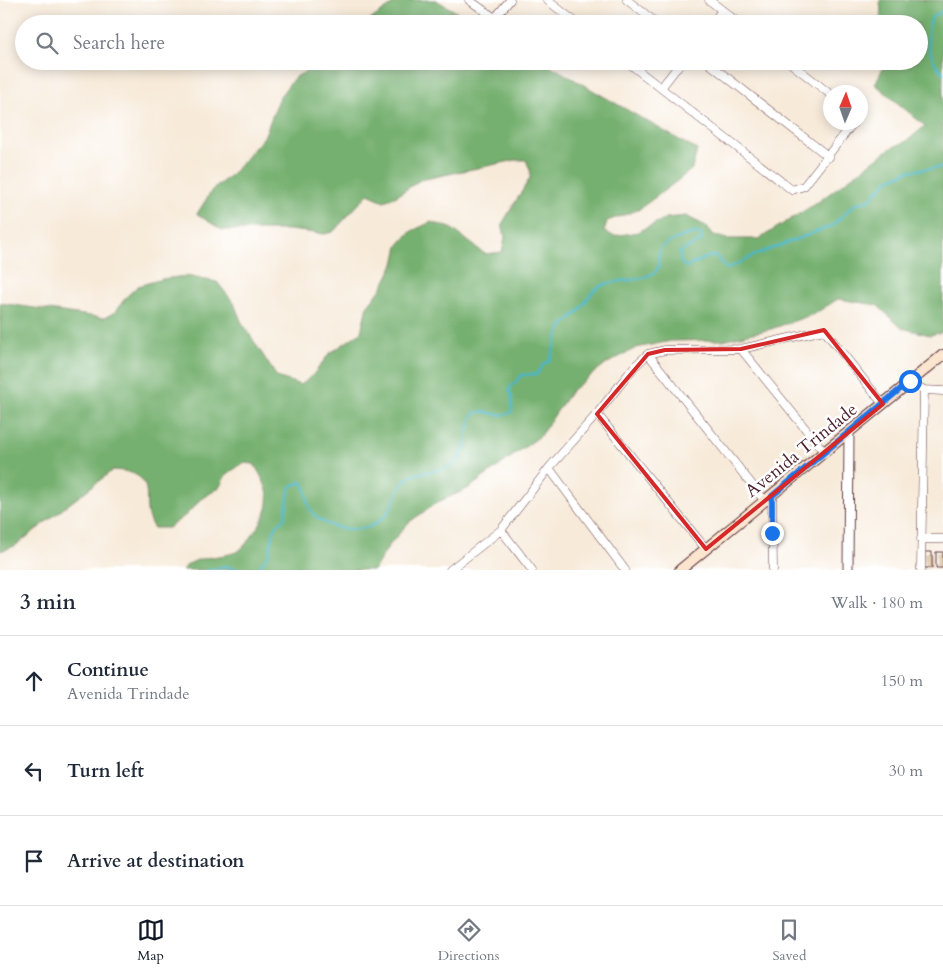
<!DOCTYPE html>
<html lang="en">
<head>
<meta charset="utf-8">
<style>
  :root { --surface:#fff; --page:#f6f6f7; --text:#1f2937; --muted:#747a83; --line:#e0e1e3; --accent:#111827 }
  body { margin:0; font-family:Cardo,serif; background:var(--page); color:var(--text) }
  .compass { position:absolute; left:823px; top:85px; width:45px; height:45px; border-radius:50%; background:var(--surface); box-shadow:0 2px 12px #0003; rotate:2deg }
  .stop { position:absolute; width:15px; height:15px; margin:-11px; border:4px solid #1a73e8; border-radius:50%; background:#fff }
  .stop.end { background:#1a73e8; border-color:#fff; box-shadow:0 1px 5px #0008 }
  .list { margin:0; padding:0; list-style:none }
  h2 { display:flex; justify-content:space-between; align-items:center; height:65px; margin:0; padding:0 20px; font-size:21px }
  h2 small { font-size:16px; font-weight:400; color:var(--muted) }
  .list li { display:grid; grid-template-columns:32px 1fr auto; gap:15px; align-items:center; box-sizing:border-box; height:90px; padding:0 20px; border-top:1px solid var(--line) }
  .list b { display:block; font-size:19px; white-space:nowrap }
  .list p { margin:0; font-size:16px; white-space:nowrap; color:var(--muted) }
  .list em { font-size:16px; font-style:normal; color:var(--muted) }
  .icon { flex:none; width:28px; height:28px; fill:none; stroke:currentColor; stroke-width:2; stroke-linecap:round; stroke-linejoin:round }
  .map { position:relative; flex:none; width:943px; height:570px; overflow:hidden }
  .search { position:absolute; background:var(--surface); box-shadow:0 2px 12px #0003; left:15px; right:15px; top:15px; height:55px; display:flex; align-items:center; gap:12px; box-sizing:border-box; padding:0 18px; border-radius:28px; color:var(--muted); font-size:19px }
  .sheet { height:335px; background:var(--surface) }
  nav { display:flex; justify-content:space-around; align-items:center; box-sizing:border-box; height:70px; border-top:1px solid var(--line); background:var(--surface); font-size:14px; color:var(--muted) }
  nav a { display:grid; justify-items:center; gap:2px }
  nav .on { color:var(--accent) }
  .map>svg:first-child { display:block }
</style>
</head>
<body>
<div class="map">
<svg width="943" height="570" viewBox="0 0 943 570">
  <rect width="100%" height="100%" fill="#fff"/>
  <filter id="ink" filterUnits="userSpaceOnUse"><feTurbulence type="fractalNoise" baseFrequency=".02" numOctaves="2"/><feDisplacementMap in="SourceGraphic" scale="10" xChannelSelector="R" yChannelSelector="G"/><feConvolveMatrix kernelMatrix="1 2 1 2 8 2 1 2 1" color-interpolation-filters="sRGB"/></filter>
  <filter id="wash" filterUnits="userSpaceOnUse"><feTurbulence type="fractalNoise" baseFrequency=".0096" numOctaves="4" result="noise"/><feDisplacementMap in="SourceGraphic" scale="20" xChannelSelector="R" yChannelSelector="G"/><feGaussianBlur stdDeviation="1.12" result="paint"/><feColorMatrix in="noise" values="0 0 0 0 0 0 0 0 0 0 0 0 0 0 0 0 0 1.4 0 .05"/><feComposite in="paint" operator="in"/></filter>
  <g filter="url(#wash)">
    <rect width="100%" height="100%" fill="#f7ead9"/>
    <!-- forest -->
    <path fill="#76b06f" stroke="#60684d" d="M 399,0 L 436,0 L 477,24 L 364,24 Z
      M 880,0 L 943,0 L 943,332 L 930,335 L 902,328 L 877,305 L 838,299 L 814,314 L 771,329 L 723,340 L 671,341 L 636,348 L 604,365 L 571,391 L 540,436 L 469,488 L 436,503 L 408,523 L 388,547 L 374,570 L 182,570 C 196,554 218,559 236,552 C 242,550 250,539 254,533 C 274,504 272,494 254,464 L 243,463 L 226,475 L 219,488 L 204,497 L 186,515 L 168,528 L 154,528 C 135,505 166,473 113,470 L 15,546 L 0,551 L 0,303 L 104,318 L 115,312 L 127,296 L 138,286 L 162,279 L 186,276 L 217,282 L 234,303 L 241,321 L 277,377 L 301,385 L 313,375 L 329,354 L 361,332 L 367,306 L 381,289 L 394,264 L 398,246 L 410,232 L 431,222 L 451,228 L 485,254 L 502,252 L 505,237 L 502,224 L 530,178 L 530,170 L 526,160 L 516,160 L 420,180 L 395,197 L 384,201 L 368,194 L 333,232 L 324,234 L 289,230 L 222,230 L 197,214 L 212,190 L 232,174 L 264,137 L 280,96 L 294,78 L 324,61 L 542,61 L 697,150 L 692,169 L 673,184 L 638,210 L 607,221 L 604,232 L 614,236 L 638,232 L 666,218 L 686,216 L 706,226 L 715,236 L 728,239 L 759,239 L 818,202 L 891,148 L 907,141 L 925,126 L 875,84 L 883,68 L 883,61 L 919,61 L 919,24 L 882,24 Z"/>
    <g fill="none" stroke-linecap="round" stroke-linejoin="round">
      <!-- stream -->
      <path stroke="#49b6c5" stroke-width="2.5" d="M 943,11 L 932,17 C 924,36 928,58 943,73
        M 209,570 L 225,566 L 240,570
        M 257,570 L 269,554 L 275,527 L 285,518 L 289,490 L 293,485 L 302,482 C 308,491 306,503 311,511 C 327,531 364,536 383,518 C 394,509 395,492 404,482 C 416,467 443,476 456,462 C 472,444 463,431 474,414 C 487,407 499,420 512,412 L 512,397 L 509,389 L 522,375 L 537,374 L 543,365 L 549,361 C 555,351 555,338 561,329 C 565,322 572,318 577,313 C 588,302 589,289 606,284 C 622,279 639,282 654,273 C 662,268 657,259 659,251 C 662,243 691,232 699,233 L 702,237 L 701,241 L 680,252 L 681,263 L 686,267 L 710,256 L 716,256 L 727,269 L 755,255 L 832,226 L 855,204 L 869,200 L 887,181 L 908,171 L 943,167"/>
    </g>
    <g id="blocks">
      <!-- building -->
      <path fill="#c9a26c" d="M 924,552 L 932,552 L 932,568 L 924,568 Z
        M 936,552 L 943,552 L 943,568 L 936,568 Z"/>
    </g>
  </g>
  <g filter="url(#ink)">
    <use href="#blocks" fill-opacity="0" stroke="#643d45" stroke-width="1"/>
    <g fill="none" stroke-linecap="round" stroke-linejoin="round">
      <!-- minor casing -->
      <g stroke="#643d45" stroke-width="9">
        <path id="minor" d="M 469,0 L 495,18 L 510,0
          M 547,0 L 578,24
          M 627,0 L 658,24
          M 709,0 L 740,24
          M 712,24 L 722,10
          M 626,61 L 792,190 L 804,186 L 854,122
          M 706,61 L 829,157
          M 788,61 L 830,94
          M 661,88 L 682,61
          M 741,349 L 825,453
          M 648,354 L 765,501
          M 910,381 L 924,390 L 943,391
          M 597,414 L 706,549
          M 549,468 L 625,570
          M 772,496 L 773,570
          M 501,530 L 532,570
          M 921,539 L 943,539
          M 450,570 L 501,530 L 549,468 L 597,414 L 634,367 L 648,354 L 665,350 L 741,349 L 824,330 L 883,404
          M 921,570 L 924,390"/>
      </g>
      <!-- tertiary casing -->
      <g stroke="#643d45" stroke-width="11">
        <path id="tertiary" d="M 848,570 L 849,433"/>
      </g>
      <!-- secondary casing -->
      <g stroke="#643d45" stroke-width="12">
        <path id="secondary" d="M 680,570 L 943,355"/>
      </g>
      <!-- minor -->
      <use href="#minor" stroke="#fff" stroke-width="8"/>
      <!-- tertiary -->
      <use href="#tertiary" stroke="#fff" stroke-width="9"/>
      <!-- secondary -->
      <use href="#secondary" stroke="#fce5cf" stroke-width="10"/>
    </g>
  </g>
  <g fill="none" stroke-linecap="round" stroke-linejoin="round" filter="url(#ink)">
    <!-- route -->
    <path stroke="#1a73e8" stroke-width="6" d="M 772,533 L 772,496 L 910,381"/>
  </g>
  <!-- marked area -->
  <path fill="none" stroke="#d62828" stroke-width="4" stroke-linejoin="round" d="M 824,330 L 883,404 L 706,549 L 597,414 L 648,354 L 665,350 L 741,349 Z"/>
  <g text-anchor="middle" stroke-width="5" stroke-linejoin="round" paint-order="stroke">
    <!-- street labels -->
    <g font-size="18" fill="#4a1f2b" stroke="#fff">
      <text transform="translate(801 450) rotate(-39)" y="6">Avenida Trindade</text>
    </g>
  </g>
</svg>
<svg class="compass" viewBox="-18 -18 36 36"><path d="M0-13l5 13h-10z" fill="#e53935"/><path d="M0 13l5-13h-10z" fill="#747a83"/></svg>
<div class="stop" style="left:910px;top:381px"></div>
<div class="stop end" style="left:772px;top:533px"></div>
<div class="search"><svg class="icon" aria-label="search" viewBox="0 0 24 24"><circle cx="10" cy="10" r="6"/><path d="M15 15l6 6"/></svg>Search here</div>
</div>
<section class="sheet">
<h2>3 min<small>Walk · 180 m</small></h2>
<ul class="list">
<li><svg class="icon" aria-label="ahead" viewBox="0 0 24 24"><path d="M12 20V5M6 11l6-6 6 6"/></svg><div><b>Continue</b><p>Avenida Trindade</p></div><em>150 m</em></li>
<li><svg class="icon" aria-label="left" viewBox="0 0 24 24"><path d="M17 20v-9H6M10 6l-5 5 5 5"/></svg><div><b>Turn left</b></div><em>30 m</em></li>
<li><svg class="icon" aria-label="arrive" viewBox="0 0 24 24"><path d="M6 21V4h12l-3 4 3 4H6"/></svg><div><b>Arrive at destination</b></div></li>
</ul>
</section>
<nav>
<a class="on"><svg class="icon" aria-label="map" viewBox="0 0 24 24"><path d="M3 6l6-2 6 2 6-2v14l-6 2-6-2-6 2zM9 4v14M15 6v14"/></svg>Map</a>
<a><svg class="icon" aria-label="directions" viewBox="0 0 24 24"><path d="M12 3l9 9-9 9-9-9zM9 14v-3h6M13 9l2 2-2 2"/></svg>Directions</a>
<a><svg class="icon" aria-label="saved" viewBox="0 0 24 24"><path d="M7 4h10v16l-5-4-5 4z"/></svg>Saved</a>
</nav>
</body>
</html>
